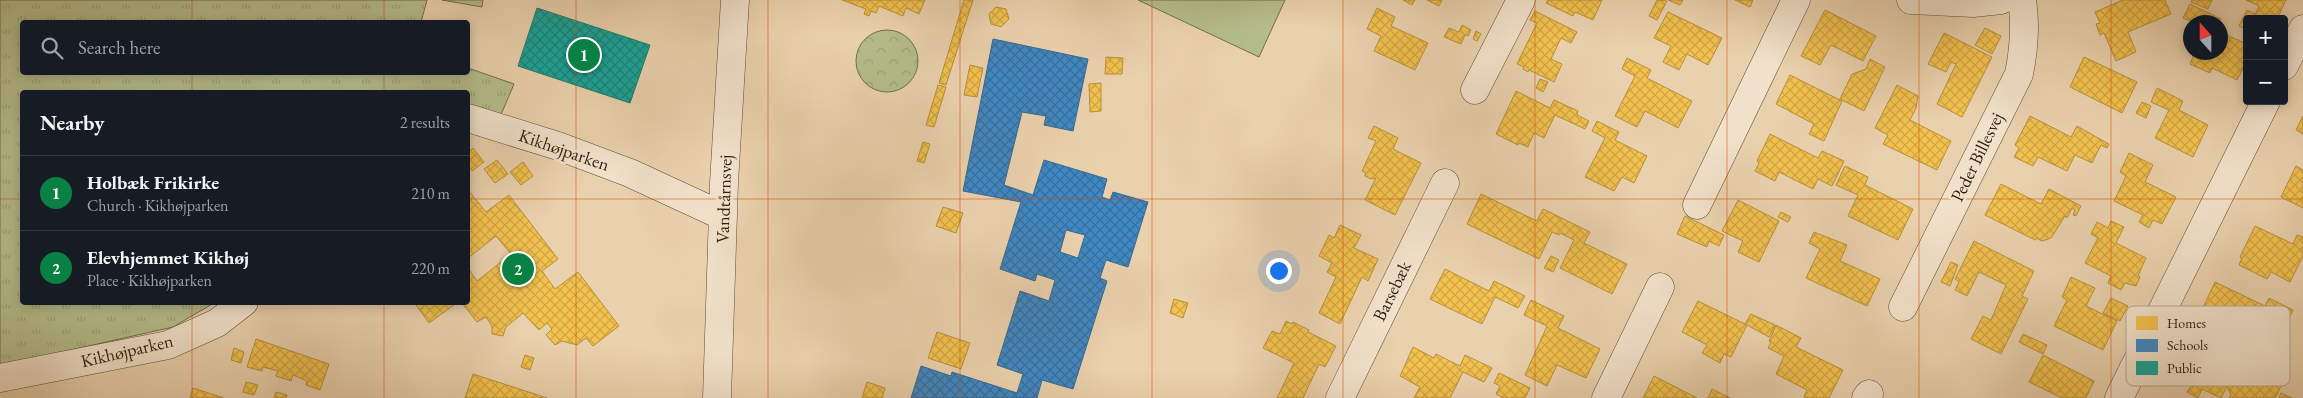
<!DOCTYPE html>
<html lang="en">
<head>
<meta charset="utf-8">
<style>
  :root { --surface:#171b24; --page:#20242c; --text:#f1f3f6; --muted:#9ea1a6; --line:#363941; --accent:#0b8043 }
  body { margin:0; font-family:"EB Garamond",serif; background:var(--page); color:var(--text) }
  .controls { position:absolute; right:15px; top:15px; display:grid; overflow:hidden; border-radius:5px; box-shadow:0 2px 12px #0003 }
  .controls button { width:45px; height:45px; display:grid; place-items:center; padding:0; border:0; border-bottom:1px solid var(--line); background:var(--surface); color:var(--text); font:25px sans-serif }
  .compass { position:absolute; left:2183px; top:15px; width:45px; height:45px; border-radius:50%; background:var(--surface); box-shadow:0 2px 12px #0003; rotate:339deg }
  .you { position:absolute; left:1278px; top:270px; width:18px; height:18px; margin:-12px; border:4px solid #fff; border-radius:50%; background:#1a73e8; box-shadow:0 0 0 8px #1a73e833 }
  .badge { display:grid; place-items:center; width:32px; height:32px; border-radius:50%; background:var(--accent); color:#fff; font-size:16px; font-weight:700 }
  .pin { position:absolute; translate:-50% -50%; border:2px solid #fff; box-shadow:0 1px 5px #0006 }
  .list { margin:0; padding:0; list-style:none }
  h2 { display:flex; justify-content:space-between; align-items:center; height:65px; margin:0; padding:0 20px; font-size:21px }
  h2 small { font-size:16px; font-weight:400; color:var(--muted) }
  .list li { display:grid; grid-template-columns:32px 1fr auto; gap:15px; align-items:center; box-sizing:border-box; height:75px; padding:0 20px; border-top:1px solid var(--line) }
  .list b { display:block; font-size:19px; white-space:nowrap }
  .list p { margin:0; font-size:16px; white-space:nowrap; color:var(--muted) }
  .list em { font-size:16px; font-style:normal; color:var(--muted) }
  .icon { flex:none; width:28px; height:28px; fill:none; stroke:currentColor; stroke-width:2; stroke-linecap:round; stroke-linejoin:round }
  .map { position:relative; flex:none; width:2303px; height:398px; overflow:hidden }
  .search { position:absolute; background:var(--surface); box-shadow:0 2px 12px #0003; left:20px; top:20px; width:450px; height:55px; display:flex; align-items:center; gap:12px; box-sizing:border-box; padding:0 18px; border-radius:5px; color:var(--muted); font-size:19px }
  .panel { position:absolute; background:var(--surface); box-shadow:0 2px 12px #0003; left:20px; top:90px; width:450px; height:215px; border-radius:5px }
  .map>svg:first-child { display:block }
</style>
</head>
<body>
<div class="map">
<svg width="2303" height="398" viewBox="0 0 2303 398">
  <defs>
    <pattern id="grass-tufts" width="24" height="20" patternUnits="userSpaceOnUse" patternTransform="scale(1.25)"><rect width="24" height="20" fill="#b5bc8b"/><path d="M3 7l-1-3M5 7V3M7 7l1-3M15 17l-1-3M17 17v-4M19 17l1-3" fill="none" stroke="#9ca177"/></pattern>
    <pattern id="park-crowns" width="20" height="18" patternUnits="userSpaceOnUse" patternTransform="scale(1.25)"><rect width="20" height="18" fill="#b5bc8b"/><path d="M2 6a3 3 0 1 1 6 0M12 15a3 3 0 1 1 6 0" fill="none" stroke="#9ca177"/></pattern>
    <pattern id="homes-cross-hatch" width="8" height="8" patternUnits="userSpaceOnUse" patternTransform="scale(1.25)"><rect width="8" height="8" fill="#f2c14e"/><path d="M0 0l8 8M0 8l8-8" fill="none" stroke="#d0a543"/></pattern>
    <pattern id="schools-cross-hatch" width="8" height="8" patternUnits="userSpaceOnUse" patternTransform="scale(1.25)"><rect width="8" height="8" fill="#3f88c5"/><path d="M0 0l8 8M0 8l8-8" fill="none" stroke="#356f9e"/></pattern>
    <pattern id="public-cross-hatch" width="8" height="8" patternUnits="userSpaceOnUse" patternTransform="scale(1.25)"><rect width="8" height="8" fill="#17a398"/><path d="M0 0l8 8M0 8l8-8" fill="none" stroke="#15847a"/></pattern>
  </defs>
  <rect width="100%" height="100%" fill="#ead1ad"/>
  <filter id="stains"><feTurbulence type="fractalNoise" baseFrequency=".004" numOctaves="4"/><feColorMatrix values="0 0 0 0 .2 0 0 0 0 .09 0 0 0 0 .02 0 0 0 .5 -.17"/></filter>
  <radialGradient id="worn" r=".72"><stop offset=".6" stop-color="#630" stop-opacity="0"/><stop offset="1" stop-color="#630" stop-opacity=".3"/></radialGradient>
  <!-- grass -->
  <path fill="url(#grass-tufts)" stroke="#716e4d" d="M 0,0 L 427,0 L 421,22 L 22,22 L 22,72 L 468,72 L 468,68 L 514,84 L 500,117 L 468,106 L 468,92 L 22,92 L 22,302 L 214,303 L 173,327 L 8,364 L 0,364 Z"/>
  <!-- park -->
  <path fill="url(#park-crowns)" stroke="#716e4d" d="M856 61a31 31 0 1 1 62 0a31 31 0 1 1-62 0Z"/>
  <!-- garden -->
  <path fill="#b5bc8b" stroke="#716e4d" d="M 442,0 L 483,0 L 482,7 Z
    M 1138,0 L 1285,0 L 1259,57 Z"/>
  <!-- homes -->
  <path fill="url(#homes-cross-hatch)" stroke="#b7903b" d="M 842,0 L 925,0 L 919,14 L 906,8 L 903,16 L 879,6 L 876,13 L 871,11 L 869,16 L 864,14 L 866,9 Z
    M 964,0 L 973,0 L 946,85 L 939,83 Z
    M 1403,0 L 1415,0 L 1412,5 Z
    M 1427,0 L 1442,0 L 1439,6 Z
    M 1548,0 L 1602,0 L 1593,20 L 1575,12 L 1573,16 L 1546,3 Z
    M 1657,0 L 1667,1 L 1657,20 L 1649,16 Z
    M 1668,0 L 1683,0 L 1680,5 Z
    M 1735,0 L 1753,0 L 1750,7 Z
    M 2123,0 L 2165,0 L 2171,14 L 2128,32 L 2136,52 L 2116,61 L 2104,33 L 2100,35 L 2096,24 L 2100,23 L 2095,12 Z
    M 2192,0 L 2212,0 L 2208,9 L 2191,2 Z
    M 2246,0 L 2286,0 L 2277,19 L 2247,19 L 2247,30 L 2239,26 L 2247,10 L 2255,14 L 2259,6 Z
    M 2190,4 L 2221,19 L 2219,22 L 2193,22 L 2183,18 Z
    M 996,7 L 1006,9 L 1009,19 L 1001,27 L 991,24 L 989,14 Z
    M 1377,8 L 1395,17 L 1391,26 L 1428,43 L 1415,70 L 1374,51 L 1381,36 L 1367,29 Z
    M 1825,10 L 1876,36 L 1863,61 L 1831,45 L 1820,65 L 1801,56 Z
    M 1535,11 L 1577,32 L 1571,43 L 1561,38 L 1551,59 L 1562,64 L 1554,82 L 1529,70 L 1528,72 L 1523,69 L 1524,67 L 1517,64 L 1537,23 L 1530,20 Z
    M 1668,12 L 1722,38 L 1708,65 L 1687,54 L 1679,70 L 1663,62 L 1671,46 L 1654,38 Z
    M 1462,25 L 1471,30 L 1468,36 L 1465,35 L 1461,44 L 1444,37 L 1449,28 L 1459,32 Z
    M 1985,28 L 2001,36 L 1992,54 L 1975,45 Z
    M 1476,31 L 1481,34 L 1477,41 L 1473,39 Z
    M 2220,32 L 2247,44 L 2247,61 L 2237,80 L 2212,68 L 2210,73 L 2190,64 L 2195,52 L 2220,52 Z
    M 1944,33 L 1992,57 L 1962,117 L 1937,104 L 1956,64 L 1951,62 L 1946,72 L 1928,64 Z
    M 1106,57 L 1123,58 L 1122,74 L 1105,74 Z
    M 2084,57 L 2137,82 L 2122,113 L 2070,87 Z
    M 1627,58 L 1651,70 L 1647,78 L 1692,101 L 1678,128 L 1645,111 L 1637,127 L 1615,116 L 1635,76 L 1622,69 Z
    M 1870,59 L 1885,67 L 1864,111 L 1840,99 L 1852,74 L 1866,69 Z
    M 970,65 L 983,68 L 977,97 L 964,95 Z
    M 1790,75 L 1842,101 L 1824,141 L 1809,134 L 1814,124 L 1776,104 Z
    M 1540,79 L 1548,82 L 1543,92 L 1536,88 Z
    M 1101,83 L 1101,111 L 1090,112 L 1089,84 Z
    M 938,85 L 946,87 L 934,127 L 926,125 Z
    M 1897,85 L 1918,96 L 1916,108 L 1910,120 L 1951,141 L 1937,170 L 1883,144 L 1888,135 L 1875,128 Z
    M 2157,88 L 2183,101 L 2179,110 L 2208,125 L 2193,157 L 2155,138 L 2169,110 L 2151,102 Z
    M 1516,91 L 1550,108 L 1554,100 L 1578,111 L 1577,115 L 1589,121 L 1585,129 L 1555,115 L 1544,138 L 1534,133 L 1528,147 L 1519,143 L 1518,145 L 1496,134 Z
    M 2142,102 L 2151,106 L 2146,118 L 2136,113 Z
    M 2030,116 L 2071,137 L 2077,126 L 2109,144 L 2107,148 L 2101,145 L 2092,163 L 2075,155 L 2067,171 L 2038,157 L 2033,166 L 2014,157 L 2019,148 L 2015,145 Z
    M 2303,116 L 2303,134 L 2296,130 Z
    M 1597,121 L 1619,132 L 1615,140 L 1647,156 L 1634,183 L 1622,177 L 1614,191 L 1585,177 L 1605,138 L 1592,131 Z
    M 1374,126 L 1398,138 L 1393,149 L 1421,163 L 1395,215 L 1365,200 L 1376,178 L 1371,179 L 1365,176 L 1365,172 L 1362,171 L 1376,141 L 1368,138 Z
    M 1770,134 L 1818,158 L 1822,151 L 1844,161 L 1832,186 L 1818,179 L 1813,189 L 1779,172 L 1775,181 L 1755,171 L 1759,163 L 1757,161 Z
    M 923,142 L 930,144 L 924,163 L 917,161 Z
    M 473,148 L 484,162 L 472,171 L 468,165 L 468,152 Z
    M 2129,153 L 2153,165 L 2145,182 L 2176,197 L 2162,224 L 2153,220 L 2149,228 L 2139,222 L 2143,215 L 2114,201 L 2126,176 L 2120,172 Z
    M 497,160 L 508,174 L 495,183 L 484,169 Z
    M 523,162 L 533,176 L 521,185 L 510,172 Z
    M 1845,166 L 1868,177 L 1865,185 L 1913,209 L 1898,240 L 1848,216 L 1858,195 L 1836,185 Z
    M 2296,166 L 2303,170 L 2303,208 L 2281,197 Z
    M 2001,184 L 2041,204 L 2049,189 L 2081,206 L 2076,216 L 2073,215 L 2075,210 L 2072,208 L 2067,218 L 2065,216 L 2051,238 L 2042,241 L 2036,238 L 2035,240 L 1985,215 Z
    M 468,190 L 486,212 L 509,195 L 558,259 L 542,271 L 555,289 L 578,272 L 619,326 L 593,346 L 586,338 L 577,345 L 562,341 L 555,345 L 546,335 L 552,329 L 547,323 L 539,330 L 523,313 L 506,327 L 503,336 L 492,334 L 492,326 L 486,317 L 477,322 L 461,302 L 468,302 L 468,268 L 477,281 L 511,254 L 496,236 L 468,258 Z
    M 1481,194 L 1537,221 L 1543,209 L 1590,232 L 1584,243 L 1627,264 L 1612,294 L 1560,268 L 1574,240 L 1560,233 L 1559,235 L 1552,232 L 1539,259 L 1467,224 Z
    M 1738,200 L 1779,221 L 1759,262 L 1738,252 L 1743,241 L 1722,231 Z
    M 943,207 L 963,213 L 956,233 L 936,226 Z
    M 1781,212 L 1791,217 L 1788,222 L 1778,217 Z
    M 1685,216 L 1724,235 L 1719,246 L 1709,241 L 1707,247 L 1677,234 Z
    M 2111,221 L 2124,227 L 2116,243 L 2146,258 L 2138,276 L 2140,277 L 2136,286 L 2125,283 L 2121,290 L 2108,283 L 2111,276 L 2085,263 L 2098,238 L 2091,234 L 2097,222 L 2108,228 Z
    M 1340,225 L 1361,235 L 1354,248 L 1378,259 L 1368,281 L 1362,277 L 1340,324 L 1319,313 L 1336,277 L 1327,272 L 1332,263 L 1319,256 L 1329,235 L 1334,238 Z
    M 2255,226 L 2293,244 L 2297,235 L 2303,237 L 2303,256 L 2290,282 L 2271,272 L 2267,279 L 2239,265 L 2242,258 L 2240,257 Z
    M 1814,232 L 1847,245 L 1840,261 L 1880,279 L 1867,306 L 1806,278 L 1820,249 L 1809,243 Z
    M 1974,241 L 2034,271 L 2022,296 L 2028,299 L 2001,354 L 1971,339 L 1983,316 L 1991,320 L 2006,285 L 1979,272 L 1967,296 L 1955,290 L 1959,282 L 1955,279 Z
    M 1551,256 L 1559,260 L 1553,272 L 1544,268 Z
    M 1951,262 L 1958,265 L 1950,286 L 1941,282 Z
    M 1445,269 L 1489,291 L 1494,281 L 1525,296 L 1518,308 L 1495,297 L 1482,324 L 1430,299 Z
    M 2071,277 L 2095,288 L 2086,306 L 2117,321 L 2103,350 L 2054,326 L 2067,300 L 2062,297 Z
    M 2215,282 L 2265,306 L 2269,298 L 2293,310 L 2288,321 L 2275,315 L 2261,343 L 2200,314 Z
    M 2111,298 L 2128,306 L 2120,321 L 2103,313 Z
    M 1174,299 L 1188,303 L 1183,318 L 1170,313 Z
    M 1531,300 L 1564,316 L 1558,328 L 1600,349 L 1586,378 L 1557,365 L 1547,386 L 1525,375 L 1547,326 L 1524,315 Z
    M 1698,301 L 1745,324 L 1751,314 L 1775,325 L 1769,337 L 1747,325 L 1731,357 L 1724,354 L 1720,363 L 1702,353 L 1707,345 L 1682,332 Z
    M 414,302 L 458,302 L 429,323 Z
    M 1286,321 L 1292,324 L 1293,322 L 1309,330 L 1308,332 L 1336,346 L 1325,367 L 1319,364 L 1303,398 L 1277,398 L 1294,363 L 1263,348 L 1272,331 L 1280,334 Z
    M 1776,325 L 1801,338 L 1796,347 L 1843,370 L 1829,398 L 1807,398 L 1804,397 L 1807,390 L 1776,374 L 1784,356 L 1768,348 L 1771,342 L 1769,341 Z
    M 937,332 L 970,343 L 961,369 L 928,358 Z
    M 2023,334 L 2047,345 L 2043,354 L 2019,342 Z
    M 256,339 L 329,364 L 320,390 L 306,385 L 307,381 L 293,375 L 291,381 L 276,376 L 278,371 L 263,367 L 262,371 L 247,367 Z
    M 2187,345 L 2236,369 L 2234,372 L 2241,375 L 2248,362 L 2253,365 L 2261,347 L 2273,353 L 2264,371 L 2284,380 L 2275,398 L 2229,398 L 2231,395 L 2227,386 L 2221,398 L 2202,389 L 2198,398 L 2187,392 L 2192,384 L 2173,374 Z
    M 1413,347 L 1434,358 L 1436,354 L 1460,366 L 1465,355 L 1492,368 L 1484,382 L 1463,372 L 1450,398 L 1414,398 L 1420,387 L 1400,376 Z
    M 234,348 L 244,352 L 241,363 L 231,360 Z
    M 525,355 L 534,358 L 530,370 L 521,367 Z
    M 2043,355 L 2094,381 L 2086,398 L 2062,398 L 2029,382 Z
    M 1499,373 L 1530,388 L 1525,398 L 1504,398 L 1496,394 L 1500,386 L 1494,383 Z
    M 473,374 L 547,398 L 465,398 Z
    M 1654,376 L 1697,398 L 1643,398 Z
    M 246,382 L 258,385 L 254,395 L 243,392 Z
    M 867,382 L 885,388 L 882,398 L 862,398 Z
    M 193,388 L 224,398 L 190,398 Z
    M 1712,389 L 1730,398 L 1708,398 Z
    M 276,392 L 287,395 L 286,398 L 274,398 Z
    M 2281,393 L 2292,398 L 2279,398 Z"/>
  <!-- schools -->
  <path fill="url(#schools-cross-hatch)" stroke="#3a688e" fill-rule="evenodd" d="M 993,39 L 1088,59 L 1073,131 L 1044,125 L 1046,116 L 1022,112 L 1004,185 L 1033,195 L 1044,160 L 1107,179 L 1102,197 L 1110,200 L 1113,192 L 1148,202 L 1128,267 L 1106,260 L 1100,278 L 1107,281 L 1073,389 L 1042,380 L 1037,398 L 911,398 L 921,366 L 951,376 L 952,372 L 1017,393 L 1023,374 L 997,365 L 1020,291 L 1049,301 L 1055,280 L 1037,274 L 1035,281 L 1000,269 L 1021,202 L 963,191 ZM 1066,230 L 1085,235 L 1078,258 L 1060,252 Z"/>
  <!-- public -->
  <path fill="url(#public-cross-hatch)" stroke="#1e7b6f" d="M 537,8 L 650,45 L 630,103 L 518,66 Z"/>
  <g fill="none" stroke-linecap="round" stroke-linejoin="round">
    <!-- street casing -->
    <g stroke="#5c4c36" stroke-width="29">
      <path id="street" d="M 1911,0 L 1973,3 L 2001,0
        M 2284,66 L 2303,29
        M 1475,90 L 1521,0
        M 468,118 L 558,146 L 630,173 L 723,216
        M 1697,205 L 1796,0
        M 1903,307 L 2019,74 C 2024,49 2026,25 2022,0
        M 0,378 L 168,345 L 217,323 L 244,302
        M 717,398 L 724,183 L 735,0
        M 1340,398 L 1445,183
        M 1606,398 L 1660,287
        M 1866,398 L 1869,394
        M 2119,398 L 2266,101"/>
    </g>
    <!-- street -->
    <use href="#street" stroke="#f1e1ca" stroke-width="28"/>
  </g>
  <!-- grid -->
  <path fill="none" stroke="#cc500c" stroke-width="1" stroke-opacity="0.55" d="M 192,0 L 192,22M 384,0 L 384,22M 576,0 L 576,398M 768,0 L 768,398M 960,0 L 960,398M 1152,0 L 1152,398M 1343,0 L 1343,398M 1535,0 L 1535,398M 1727,0 L 1727,398M 1919,0 L 1919,398M 2111,0 L 2111,398M 192,72 L 192,92M 384,72 L 384,92M 0,199 L 22,199M 468,199 L 2303,199M 192,302 L 192,398M 384,302 L 384,398"/>
  <g text-anchor="middle" stroke-width="5" stroke-linejoin="round" paint-order="stroke">
    <!-- street labels -->
    <g font-size="18" fill="#2d1f0f" stroke="#f1e1ca">
      <text transform="translate(564 150) rotate(19)" y="6">Kikhøjparken</text>
      <text transform="translate(1977 157) rotate(-64)" y="6">Peder Billesvej</text>
      <text transform="translate(724 199) rotate(-88)" y="6">Vandtårnsvej</text>
      <text transform="translate(1392 291) rotate(-64)" y="6">Barsebæk</text>
      <text transform="translate(127 351) rotate(-13)" y="6">Kikhøjparken</text>
    </g>
  </g>
  <!-- legend -->
  <rect x="2126" y="306" width="164" height="80" rx="8" fill="#f1e1ca" stroke="#b6a792" stroke-width="1"/>
  <rect x="2136" y="316" width="22" height="14" fill="#f2c14e"/>
  <rect x="2136" y="339" width="22" height="13" fill="#3f88c5"/>
  <rect x="2136" y="361" width="22" height="14" fill="#17a398"/>
  <g font-size="14" fill="#2d1f0f">
    <text x="2167" y="328">Homes</text>
    <text x="2167" y="350">Schools</text>
    <text x="2167" y="373">Public</text>
  </g>
  <rect width="100%" height="100%" filter="url(#stains)"/>
  <rect width="100%" height="100%" fill="url(#worn)"/>
</svg>
<div class="controls">
<button>+</button>
<button>−</button>
</div>
<svg class="compass" viewBox="-18 -18 36 36"><path d="M0-13l5 13h-10z" fill="#e53935"/><path d="M0 13l5-13h-10z" fill="#9ea1a6"/></svg>
<div class="you"></div>
<div class="pin badge" style="left:584px;top:55px">1</div>
<div class="pin badge" style="left:518px;top:269px">2</div>
<div class="search"><svg class="icon" aria-label="search" viewBox="0 0 24 24"><circle cx="10" cy="10" r="6"/><path d="M15 15l6 6"/></svg>Search here</div>
<section class="panel">
<h2>Nearby<small>2 results</small></h2>
<ul class="list">
<li><span class="badge">1</span><div><b>Holbæk Frikirke</b><p>Church · Kikhøjparken</p></div><em>210 m</em></li>
<li><span class="badge">2</span><div><b>Elevhjemmet Kikhøj</b><p>Place · Kikhøjparken</p></div><em>220 m</em></li>
</ul>
</section>
</div>
</body>
</html>
